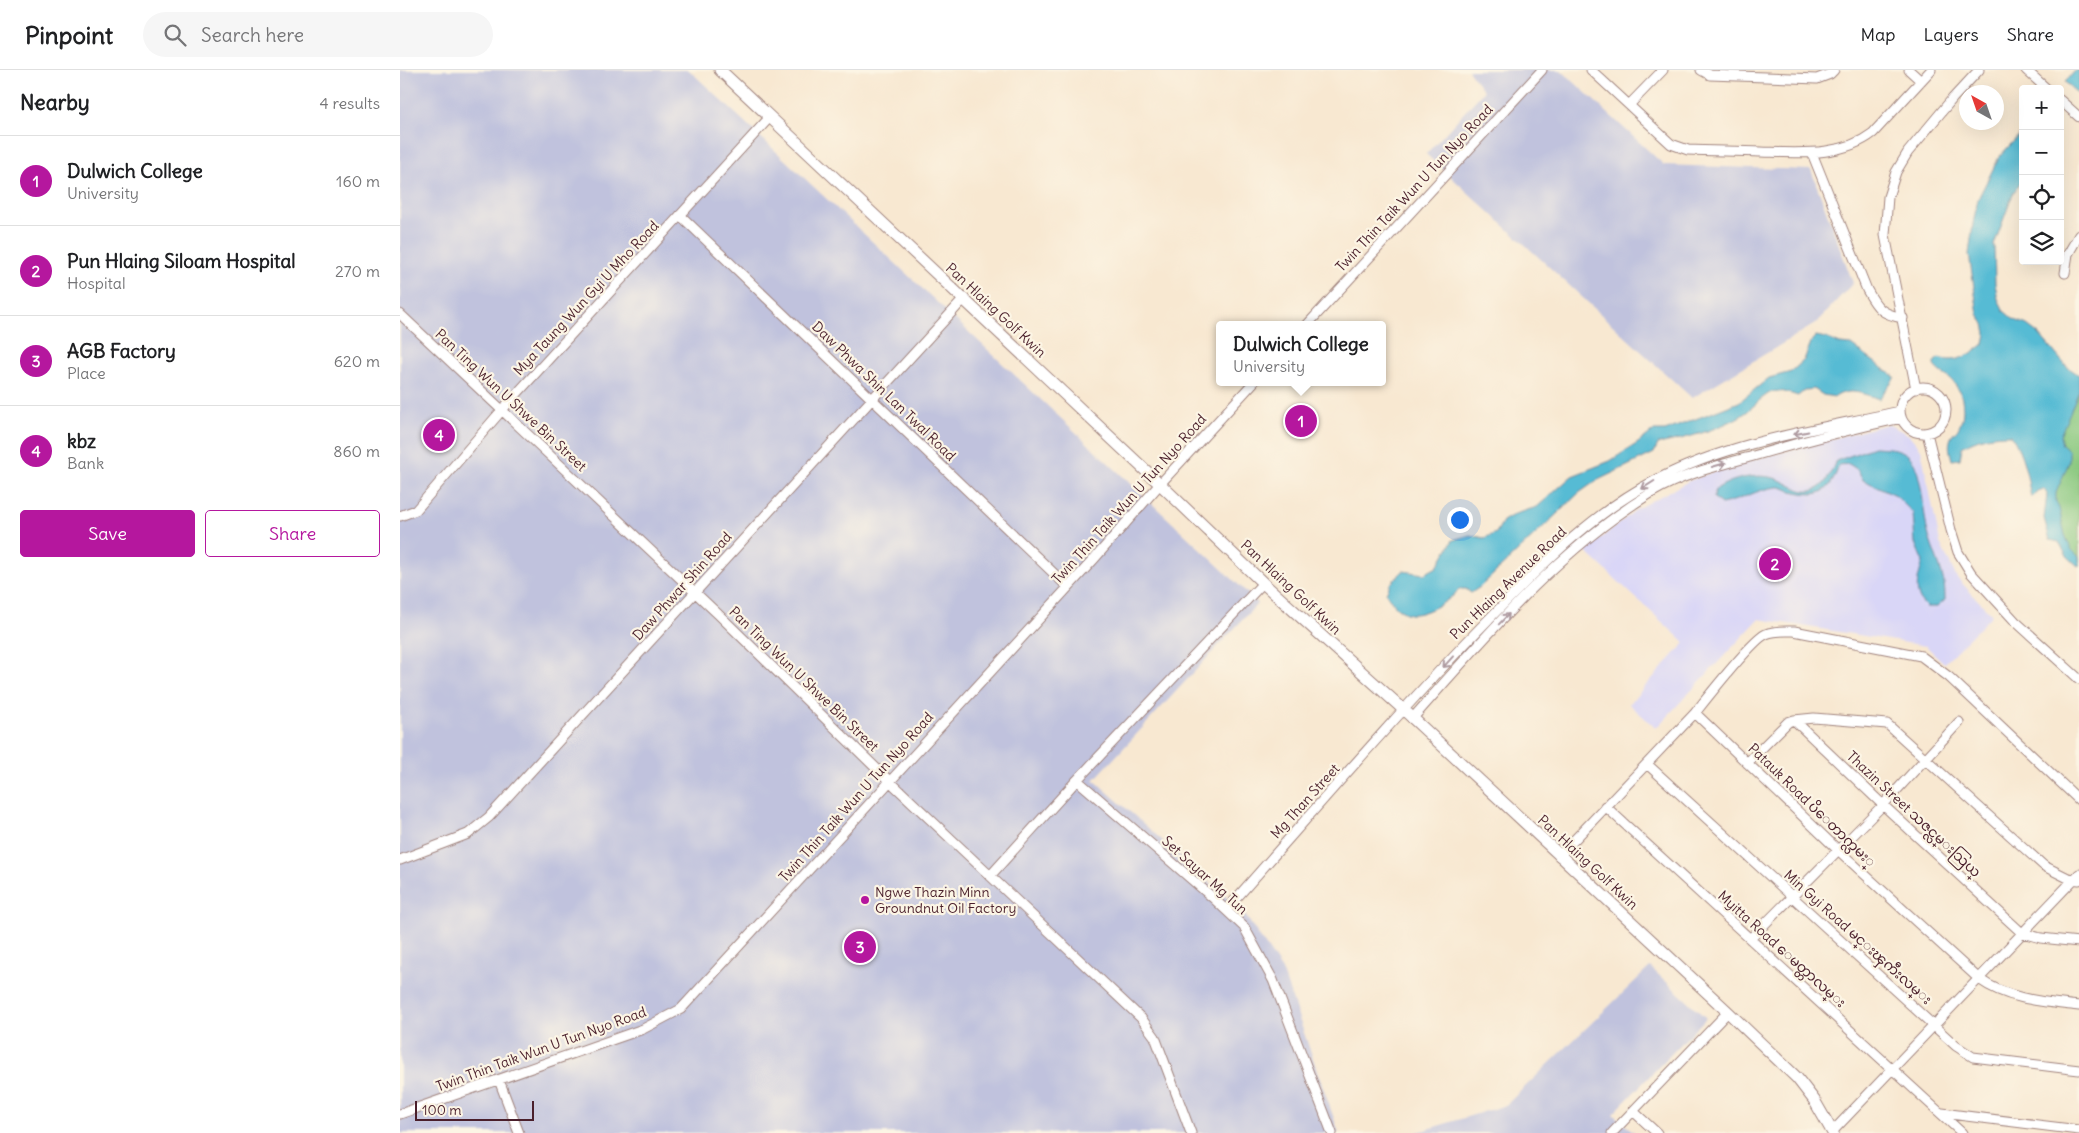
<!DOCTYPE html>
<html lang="en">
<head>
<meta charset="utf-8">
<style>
  :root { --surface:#fff; --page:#f6f6f6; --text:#202124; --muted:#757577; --line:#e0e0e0; --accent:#b5179e }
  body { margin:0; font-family:Delius,"Noto Sans Myanmar",sans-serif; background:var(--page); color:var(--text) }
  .controls { position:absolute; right:15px; top:15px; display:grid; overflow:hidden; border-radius:5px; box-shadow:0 5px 20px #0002 }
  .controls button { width:45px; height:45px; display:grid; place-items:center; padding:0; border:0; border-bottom:1px solid var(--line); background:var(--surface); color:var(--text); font:25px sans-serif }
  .compass { position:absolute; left:1559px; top:15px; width:45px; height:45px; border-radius:50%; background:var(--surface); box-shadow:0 5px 20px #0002; rotate:320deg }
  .scale { position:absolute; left:15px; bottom:12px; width:119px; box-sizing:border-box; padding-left:5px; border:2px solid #4a1f2b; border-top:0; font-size:14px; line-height:18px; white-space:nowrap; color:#4a1f2b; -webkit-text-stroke:4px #fcf5e5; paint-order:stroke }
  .you { position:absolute; left:1059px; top:449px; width:18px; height:18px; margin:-12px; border:4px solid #fff; border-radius:50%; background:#1a73e8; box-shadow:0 0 0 8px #1a73e833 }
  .badge { display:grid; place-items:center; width:32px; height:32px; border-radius:50%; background:var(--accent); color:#fff; font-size:16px; font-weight:700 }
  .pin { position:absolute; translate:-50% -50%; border:2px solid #fff; box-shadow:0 1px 5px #0006 }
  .popup { position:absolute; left:816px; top:251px; width:170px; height:65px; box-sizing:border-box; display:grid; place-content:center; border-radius:5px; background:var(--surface); filter:drop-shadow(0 1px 4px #0005); font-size:16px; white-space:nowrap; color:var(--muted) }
  .popup b { font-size:19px; color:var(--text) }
  .popup::after { content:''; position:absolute; left:50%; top:100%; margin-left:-10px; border:10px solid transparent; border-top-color:var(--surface) }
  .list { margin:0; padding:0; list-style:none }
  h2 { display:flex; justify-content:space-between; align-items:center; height:65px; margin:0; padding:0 20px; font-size:21px }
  h2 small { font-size:16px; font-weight:400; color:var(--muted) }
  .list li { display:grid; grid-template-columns:32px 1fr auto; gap:15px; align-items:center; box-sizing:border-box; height:90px; padding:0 20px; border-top:1px solid var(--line) }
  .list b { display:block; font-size:19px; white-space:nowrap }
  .list p { margin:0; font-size:16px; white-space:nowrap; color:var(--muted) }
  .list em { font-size:16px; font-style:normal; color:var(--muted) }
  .actions { display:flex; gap:10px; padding:15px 20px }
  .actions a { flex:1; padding:11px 0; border:1px solid var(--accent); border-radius:5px; text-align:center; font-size:18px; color:var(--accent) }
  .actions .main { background:var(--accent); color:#fff }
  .icon { flex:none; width:28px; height:28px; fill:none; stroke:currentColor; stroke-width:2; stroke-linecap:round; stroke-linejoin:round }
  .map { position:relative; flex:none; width:1679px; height:1063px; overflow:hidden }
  header { display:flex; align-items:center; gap:30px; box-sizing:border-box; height:70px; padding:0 25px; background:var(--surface); border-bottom:1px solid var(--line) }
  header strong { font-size:24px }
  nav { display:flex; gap:28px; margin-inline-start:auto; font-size:18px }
  .search { width:350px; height:45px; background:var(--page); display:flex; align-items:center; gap:12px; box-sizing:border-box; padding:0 18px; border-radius:28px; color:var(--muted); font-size:19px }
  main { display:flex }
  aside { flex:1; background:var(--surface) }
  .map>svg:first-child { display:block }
</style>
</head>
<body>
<header>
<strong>Pinpoint</strong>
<div class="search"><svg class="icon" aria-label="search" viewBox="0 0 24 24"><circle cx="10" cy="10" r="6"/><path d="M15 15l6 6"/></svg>Search here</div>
<nav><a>Map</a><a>Layers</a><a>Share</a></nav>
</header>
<main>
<aside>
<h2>Nearby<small>4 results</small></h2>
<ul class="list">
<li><span class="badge">1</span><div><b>Dulwich College</b><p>University</p></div><em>160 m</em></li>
<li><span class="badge">2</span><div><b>Pun Hlaing Siloam Hospital</b><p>Hospital</p></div><em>270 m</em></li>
<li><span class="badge">3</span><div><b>AGB Factory</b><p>Place</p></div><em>620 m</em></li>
<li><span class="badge">4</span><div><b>kbz</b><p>Bank</p></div><em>860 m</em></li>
</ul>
<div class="actions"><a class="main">Save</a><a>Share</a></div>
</aside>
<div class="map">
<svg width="1679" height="1063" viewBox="0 0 1679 1063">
  <rect width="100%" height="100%" fill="#fcf5e5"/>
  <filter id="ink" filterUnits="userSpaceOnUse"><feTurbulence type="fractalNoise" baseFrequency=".02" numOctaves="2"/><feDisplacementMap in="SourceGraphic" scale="10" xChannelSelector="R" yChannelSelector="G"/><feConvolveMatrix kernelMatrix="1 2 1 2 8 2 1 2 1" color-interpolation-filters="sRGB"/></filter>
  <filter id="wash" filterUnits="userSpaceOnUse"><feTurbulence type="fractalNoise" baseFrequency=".0096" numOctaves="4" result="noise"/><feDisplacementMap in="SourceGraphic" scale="20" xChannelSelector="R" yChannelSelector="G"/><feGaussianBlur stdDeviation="1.12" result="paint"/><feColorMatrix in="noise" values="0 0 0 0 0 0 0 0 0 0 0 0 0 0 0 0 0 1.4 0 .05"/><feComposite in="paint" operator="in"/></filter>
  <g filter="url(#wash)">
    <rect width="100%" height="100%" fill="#f8e8d1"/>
    <!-- built -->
    <path fill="#d9d6f7" d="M 1488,354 L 1509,365 L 1521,379 L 1540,473 L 1557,508 L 1592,545 L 1544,593 L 1526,576 L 1359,549 L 1256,658 L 1229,634 L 1285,573 L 1185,481 L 1238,438 L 1289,411 L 1326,397 Z"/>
    <!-- industrial -->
    <path fill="#c0c2dd" d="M 0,0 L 289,0 L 858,533 L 694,710 L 843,842 L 882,900 L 939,1063 L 0,1063 Z
      M 1068,0 L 1161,0 L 1264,95 L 1411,100 L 1453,213 L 1415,254 L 1292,328 L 1026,84 L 1084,21 Z
      M 1250,897 L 1306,948 L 1213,1044 L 1235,1063 L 1015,1063 L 1106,1035 Z"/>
    <!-- green -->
    <path fill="#89c87f" stroke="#6a7455" d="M 1679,319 L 1679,491 L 1671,484 L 1629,359 Z"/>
    <!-- water -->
    <path fill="#56bbd4" stroke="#506d80" d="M 1676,0 L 1679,0 L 1679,25 L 1665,12 Z
      M 1623,61 L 1623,108 L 1613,124 L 1594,175 L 1595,214 L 1598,229 L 1604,241 L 1613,249 L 1627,255 L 1639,264 L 1666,296 L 1679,305 L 1679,321 L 1660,366 L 1662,375 L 1669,381 L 1669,392 L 1656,423 L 1656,432 L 1659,438 L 1665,465 L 1671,479 L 1679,487 L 1679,497 L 1666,485 L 1659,472 L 1650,470 L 1644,448 L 1647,424 L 1644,419 L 1637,421 L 1631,428 C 1627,405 1624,385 1611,365 C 1591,365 1579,367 1562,377 L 1560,389 L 1552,390 C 1551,385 1548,377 1550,371 C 1551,365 1555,363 1558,359 C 1564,349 1564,335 1561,325 C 1559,320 1554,312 1550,309 C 1544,303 1525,296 1539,288 C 1556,294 1570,285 1584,274 L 1586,263 L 1584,254 L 1578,244 L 1569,184 L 1573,154 L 1578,129 L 1599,87 Z
      M 1416,266 L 1426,268 L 1440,274 L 1451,275 L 1495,307 L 1479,329 C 1464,324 1449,317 1435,327 L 1423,325 L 1414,319 L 1405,320 L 1398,326 C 1388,323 1377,318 1368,324 C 1358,330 1351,340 1341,346 C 1314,361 1288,368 1258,374 L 1254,383 L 1196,411 L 1179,423 L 1080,517 L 1071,523 L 1066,519 L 1059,519 C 1052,530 1024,546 1010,544 C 999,542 991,532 986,523 L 990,514 L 1003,501 L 1024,504 L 1037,497 L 1053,470 L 1070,465 L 1084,468 L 1096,463 L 1103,451 L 1115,444 L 1137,437 L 1172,406 L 1210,391 L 1238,373 L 1253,361 L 1265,361 L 1339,332 L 1369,308 L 1391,302 L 1404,290 L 1412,270 Z
      M 1474,377 C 1486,378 1498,377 1508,385 C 1522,396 1523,441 1527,459 C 1533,486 1546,501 1545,530 L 1537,537 L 1526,537 C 1512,524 1518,508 1523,492 L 1515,473 L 1513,443 L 1494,424 L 1463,410 L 1458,400 L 1449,394 L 1439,395 C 1430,423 1421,428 1392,421 C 1387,420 1382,416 1377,417 C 1357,419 1340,431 1321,434 L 1314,428 L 1315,420 C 1330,409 1355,403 1374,408 C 1390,412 1404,429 1420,417 C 1428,412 1432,399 1436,391 Z"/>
  </g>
  <g filter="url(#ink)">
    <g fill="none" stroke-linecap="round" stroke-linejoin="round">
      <!-- minor casing -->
      <g stroke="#a1847e" stroke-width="11">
        <path id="minor" d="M 1191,0 L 1271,74 L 1288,80 C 1312,81 1337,81 1361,82 C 1399,83 1442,87 1473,63 L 1531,0
          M 1301,0 L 1310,5 L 1417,9 L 1430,4 L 1434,0
          M 1509,0 L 1521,11
          M 1626,0 L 1647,19
          M 1660,30 L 1679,47
          M 1229,35 L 1263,0
          M 1412,83 L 1467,220 C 1477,238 1481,244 1503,248
          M 280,145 L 668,517
          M 1665,203 L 1668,184 L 1679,165
          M 0,244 L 318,544 L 480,702 L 741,948 L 755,967 L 791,1063
          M 907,255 L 1142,0
          M1500 340a23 23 0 1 1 46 0a23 23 0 1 1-46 0Z
          M 1516,319 L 1485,165 L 1488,127 L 1496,102 L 1508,82 L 1553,28 L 1579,0
          M 1527,363 L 1551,460 L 1558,482 L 1571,503 L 1615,551 L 1679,609
          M 0,446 L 16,440 L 102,340 L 370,47
          M 1295,643 C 1307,628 1353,569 1366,564 C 1374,560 1385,561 1394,561 L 1521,586 L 1549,607 L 1679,730
          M 1012,649 C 1084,568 1158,480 1251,423 C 1281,405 1316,396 1350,387 C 1400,372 1450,359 1501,348
          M 1394,650 L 1414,648 L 1487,654 L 1644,796 L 1668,808 L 1679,810
          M 1347,693 L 1388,652 L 1394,650 L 1483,735 L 1622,863 L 1641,868 L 1679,872
          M 1247,694 L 1556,976 L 1573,987 L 1679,1000
          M 677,710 L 863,513
          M 1205,736 L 1562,1063
          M 1159,786 L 1295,643 L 1438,780 L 1579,909 C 1608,930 1645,932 1679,936
          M 0,790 L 68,764 L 89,747 L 563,230
          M 590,806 L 677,710 L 812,827 L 844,857 L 873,910 L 932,1063
          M 826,840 C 912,743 997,643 1088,550 C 1139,498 1191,443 1258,409 C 1332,371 1419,359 1500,341
          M 1350,869 L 1483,735 L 1559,652
          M 99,1010 L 119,1063
          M 1233,1041 L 1257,1063
          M 1542,1043 L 1679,1060
          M 0,1044 L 243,959 L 281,939 L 695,488 L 760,414 L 854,312
          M 1432,1062 L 1679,804
          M 1212,1063 L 1328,942"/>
      </g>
      <!-- tertiary casing -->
      <g stroke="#a1847e" stroke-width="13">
        <path id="tertiary" d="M 320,0 L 760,414 L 863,513 L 1004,640 L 1328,942 L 1397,1008 L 1414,1030 L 1433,1063"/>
      </g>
      <!-- minor -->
      <use href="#minor" stroke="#fff" stroke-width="9"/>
      <!-- tertiary -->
      <use href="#tertiary" stroke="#fff" stroke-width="11"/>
    </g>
    <!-- one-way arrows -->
    <defs><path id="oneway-shaft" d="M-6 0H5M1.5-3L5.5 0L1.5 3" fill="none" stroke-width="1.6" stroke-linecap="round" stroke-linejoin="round" transform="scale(1.25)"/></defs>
    <g stroke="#ae9aa0">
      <use href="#oneway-shaft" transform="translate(1401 363) rotate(168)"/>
      <use href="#oneway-shaft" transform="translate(1319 395) rotate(-16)"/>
      <use href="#oneway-shaft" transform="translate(1248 415) rotate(148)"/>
      <use href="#oneway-shaft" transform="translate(1104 549) rotate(-46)"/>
      <use href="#oneway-shaft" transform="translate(1048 592) rotate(132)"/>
    </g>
  </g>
  <!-- markers -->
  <circle fill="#b5179e" stroke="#fcf5e5" stroke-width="2" cx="465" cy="830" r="5"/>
  <g text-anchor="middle" stroke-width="4.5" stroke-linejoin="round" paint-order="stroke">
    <!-- street labels -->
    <g font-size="14" fill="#4a1f2b" stroke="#fcf5e5">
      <text transform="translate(1014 118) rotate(-47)" y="5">Twin Thin Taik Wun U Tun Nyo Road</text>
      <text transform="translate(186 228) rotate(-47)" y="5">Mya Taung Wun Gyi U Mho Road</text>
      <text transform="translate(596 240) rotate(43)" y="5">Pan Hlaing Golf Kwin</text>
      <text transform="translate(484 321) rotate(44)" y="5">Daw Phwa Shin Lan Twal Road</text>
      <text transform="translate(111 330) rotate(43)" y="5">Pan Ting Wun U Shwe Bin Street</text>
      <text transform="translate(729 429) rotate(-48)" y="5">Twin Thin Taik Wun U Tun Nyo Road</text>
      <text transform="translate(1108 513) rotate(-44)" y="5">Pun Hlaing Avenue Road</text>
      <text transform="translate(282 516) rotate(-48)" y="5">Daw Phwar Shin Road</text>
      <text transform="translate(891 517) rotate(43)" y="5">Pan Hlaing Golf Kwin</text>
      <text transform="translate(404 609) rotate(44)" y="5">Pan Ting Wun U Shwe Bin Street</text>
      <text transform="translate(456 727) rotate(-48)" y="5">Twin Thin Taik Wun U Tun Nyo Road</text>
      <text transform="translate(905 731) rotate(-48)" y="5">Mg Than Street</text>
      <text transform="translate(1412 735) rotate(44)" y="5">Patauk Road ပိေတာက္လမး္</text>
      <text transform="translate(1514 744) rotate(43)" y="5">Thazin Street သဇင္လမ္းသြယ္</text>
      <text transform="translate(1188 792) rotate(43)" y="5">Pan Hlaing Golf Kwin</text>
      <text transform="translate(805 805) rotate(42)" y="5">Set Sayar Mg Tun</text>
      <text transform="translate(1458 867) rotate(42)" y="5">Min Gyi Road မင္းၾကီးလမ္း</text>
      <text transform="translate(1382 879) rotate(42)" y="5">Myitta Road ေမတ္တာလမ္း</text>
      <text transform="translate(141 979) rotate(-20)" y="5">Twin Thin Taik Wun U Tun Nyo Road</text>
    </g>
    <!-- poi labels -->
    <g font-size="14" fill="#4a1f2b" stroke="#fcf5e5" text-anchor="start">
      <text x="475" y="827">Ngwe Thazin Minn<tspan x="475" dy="16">Groundnut Oil Factory</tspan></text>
    </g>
  </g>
</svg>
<div class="controls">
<button>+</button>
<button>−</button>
<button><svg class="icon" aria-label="locate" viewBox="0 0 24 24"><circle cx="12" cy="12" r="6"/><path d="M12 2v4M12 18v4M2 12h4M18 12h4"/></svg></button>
<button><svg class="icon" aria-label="layers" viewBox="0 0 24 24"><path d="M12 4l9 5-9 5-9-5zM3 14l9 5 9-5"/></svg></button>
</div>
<svg class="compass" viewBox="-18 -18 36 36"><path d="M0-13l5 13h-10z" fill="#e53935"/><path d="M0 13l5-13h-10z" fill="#757577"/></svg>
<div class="scale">100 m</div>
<div class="you"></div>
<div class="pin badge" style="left:901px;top:351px">1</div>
<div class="popup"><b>Dulwich College</b>University</div>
<div class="pin badge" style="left:1375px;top:494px">2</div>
<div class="pin badge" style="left:460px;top:877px">3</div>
<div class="pin badge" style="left:39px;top:365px">4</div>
</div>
</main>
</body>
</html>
